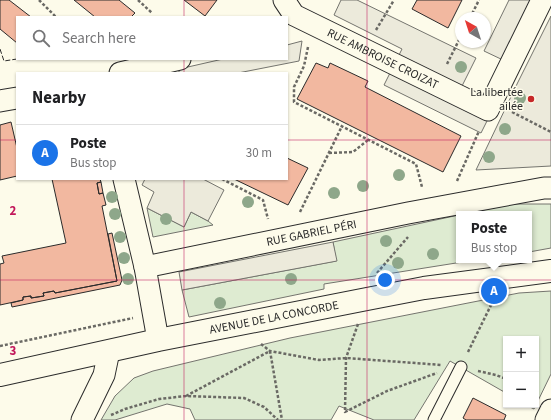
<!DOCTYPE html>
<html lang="en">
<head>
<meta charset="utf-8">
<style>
  :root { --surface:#fff; --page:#f2f2f2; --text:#202124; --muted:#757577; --line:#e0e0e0; --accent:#1a73e8 }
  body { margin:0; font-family:"Source Sans 3",sans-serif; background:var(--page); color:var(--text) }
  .controls { position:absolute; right:12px; bottom:12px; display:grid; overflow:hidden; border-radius:0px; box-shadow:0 1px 3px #0004 }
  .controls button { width:36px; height:36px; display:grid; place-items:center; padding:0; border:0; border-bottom:1px solid var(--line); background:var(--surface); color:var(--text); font:20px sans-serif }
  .compass { position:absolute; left:455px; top:12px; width:36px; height:36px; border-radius:50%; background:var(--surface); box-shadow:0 1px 3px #0004; rotate:321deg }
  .you { position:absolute; left:385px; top:280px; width:14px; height:14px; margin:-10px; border:3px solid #fff; border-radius:50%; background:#1a73e8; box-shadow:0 0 0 6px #1a73e833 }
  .badge { display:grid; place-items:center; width:26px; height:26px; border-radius:50%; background:var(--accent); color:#fff; font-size:13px; font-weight:700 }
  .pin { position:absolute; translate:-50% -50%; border:2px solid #fff; box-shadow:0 1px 4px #0006 }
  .popup { position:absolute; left:456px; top:211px; width:76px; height:52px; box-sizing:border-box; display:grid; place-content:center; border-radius:0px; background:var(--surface); filter:drop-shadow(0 1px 3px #0005); font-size:13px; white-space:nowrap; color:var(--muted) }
  .popup b { font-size:15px; color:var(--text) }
  .popup::after { content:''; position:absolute; left:50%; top:100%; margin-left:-8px; border:8px solid transparent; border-top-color:var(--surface) }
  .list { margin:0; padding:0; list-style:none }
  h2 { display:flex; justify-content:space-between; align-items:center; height:52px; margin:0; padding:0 16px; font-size:17px }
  h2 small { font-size:13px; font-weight:400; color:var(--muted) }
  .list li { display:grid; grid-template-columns:26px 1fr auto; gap:12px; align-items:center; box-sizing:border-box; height:56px; padding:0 16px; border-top:1px solid var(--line) }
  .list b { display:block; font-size:15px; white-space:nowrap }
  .list p { margin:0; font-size:13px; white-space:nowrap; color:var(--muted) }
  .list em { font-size:13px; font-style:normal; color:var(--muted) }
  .icon { flex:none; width:22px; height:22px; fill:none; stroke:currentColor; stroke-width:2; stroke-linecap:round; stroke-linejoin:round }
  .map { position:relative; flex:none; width:551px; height:420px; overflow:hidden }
  .search { position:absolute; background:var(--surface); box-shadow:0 1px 3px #0004; left:16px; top:16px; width:272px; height:44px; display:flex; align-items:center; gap:10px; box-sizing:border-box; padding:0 14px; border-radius:0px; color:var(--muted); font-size:15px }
  .panel { position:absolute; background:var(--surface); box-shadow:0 1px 3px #0004; left:16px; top:72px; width:272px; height:108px; border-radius:0px }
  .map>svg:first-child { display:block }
</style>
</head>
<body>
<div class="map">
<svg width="551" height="420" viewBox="0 0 551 420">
  <rect width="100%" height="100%" fill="#fdfbea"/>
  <!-- green -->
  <path fill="#deebd1" stroke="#74746e" d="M 512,204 L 551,204 L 551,248 L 529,252 L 529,214 L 464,214 Z
    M 147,208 L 184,227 L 191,212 L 208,221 L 213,225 L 153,237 Z
    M 459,215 L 459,260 L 475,260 L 324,284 L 324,289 L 189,317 L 182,290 L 336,261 L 333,242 Z
    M 551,291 L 551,374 L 534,409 L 526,405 L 536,405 L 536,339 L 506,339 L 506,393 L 450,361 L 414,420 L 374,420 L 339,406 L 331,420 L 195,420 L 190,409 L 167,404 L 115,420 L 101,420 L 115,396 L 134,378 L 153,371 L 290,338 L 519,293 Z"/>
  <!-- parking -->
  <path fill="#eceadb" stroke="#74746e" d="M 341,0 L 357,0 L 476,58 L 459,92 L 493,109 L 481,133 L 384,85 L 402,49 L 334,15 Z
    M 509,0 L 533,0 L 503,60 L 484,51 Z
    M 551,16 L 551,166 L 476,170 L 518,82 Z
    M 302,41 L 299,61 L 238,73 L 179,73 L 179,69 L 223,59 L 287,59 L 287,45 Z
    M 145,179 L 203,179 L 224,190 L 208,221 L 191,212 L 184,227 L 147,208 L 154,192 L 142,185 Z
    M 333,242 L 337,261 L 182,290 L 179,272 Z"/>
  <!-- building -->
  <path fill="#f2b8a0" stroke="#2b2b2b" d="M 0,0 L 9,0 L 31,17 L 17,17 L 17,43 L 0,29 Z
    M 74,0 L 119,0 L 135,13 L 131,17 L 95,17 Z
    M 184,0 L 217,0 L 205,16 Z
    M 417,0 L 462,0 L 448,28 L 412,9 Z
    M 316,63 L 328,68 L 330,63 L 368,81 L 365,87 L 461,136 L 443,172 L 297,99 Z
    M 11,122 L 17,148 L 17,176 L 0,180 L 0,125 Z
    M 287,158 L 308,168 L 288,205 L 234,179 L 287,179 Z
    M 52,179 L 100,179 L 101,182 L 97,183 L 99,194 L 103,193 L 106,205 L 102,206 L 117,281 L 55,293 L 54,291 L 43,293 L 44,296 L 31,298 L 31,296 L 23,297 L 23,300 L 0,305 L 0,264 L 4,263 L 2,256 L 66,243 Z
    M 101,182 L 103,193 L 99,194 L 97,183 Z
    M 112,233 L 122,280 L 120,285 L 12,307 L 11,303 L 23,300 L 23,297 L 31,296 L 31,298 L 44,296 L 43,293 L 54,291 L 55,293 L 117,281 L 108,234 Z
    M 473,398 L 506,415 L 504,420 L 466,420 L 463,418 Z"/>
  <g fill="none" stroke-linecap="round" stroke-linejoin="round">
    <!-- service casing -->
    <g stroke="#2b2b2b" stroke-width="13">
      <path id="service" d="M 434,420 L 461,367"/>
    </g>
    <!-- minor casing -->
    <g stroke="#2b2b2b" stroke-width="23">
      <g id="minor">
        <path id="s1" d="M 284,0 L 294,15 L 488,110 L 542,0"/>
        <path d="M 120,73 L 180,59"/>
        <path d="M 0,101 L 17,98"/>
        <path d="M 124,179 L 145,267"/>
        <path id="s2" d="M 158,340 L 145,267 L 408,213 L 544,188 L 551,188"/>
        <path d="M 82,420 L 104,375 L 109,351"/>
        <path d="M 546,420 L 551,410"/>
      </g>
    </g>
    <!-- tertiary casing -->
    <g stroke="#2b2b2b" stroke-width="24">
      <g id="tertiary">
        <path id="s3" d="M 0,375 L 158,340 L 367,299 L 424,288 L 551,271"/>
      </g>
    </g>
    <!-- path -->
    <path stroke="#6a6964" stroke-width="2.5" stroke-dasharray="3 2" stroke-linecap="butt" d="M 39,0 L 56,17
      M 138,0 L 152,13
      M 470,18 L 479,0
      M 376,30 L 394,0
      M 308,47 L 304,66 L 294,87 L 294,102 L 416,164 L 422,187
      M 447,64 L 461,36
      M 512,112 L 551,132
      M 329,153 L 353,152 L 368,140
      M 222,179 L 263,200 L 268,219
      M 457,181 L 479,131
      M 300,212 L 342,126
      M 377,273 L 408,237
      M 358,324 L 346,358 L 345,412 L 387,391 L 437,373
      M 261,344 L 270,351 L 319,360 L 346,358 L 442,365
      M 0,346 L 133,318
      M 468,352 L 492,303
      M 478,371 L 496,375 L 506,379
      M 186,396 L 270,351 L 282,420
      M 111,415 L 125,409 L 159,399 L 186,396 L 244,398 L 264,407 L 278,420"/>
    <!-- service -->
    <use href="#service" stroke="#fdfbea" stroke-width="11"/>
    <!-- minor -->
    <use href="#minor" stroke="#fdfbea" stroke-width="21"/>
    <!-- tertiary -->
    <use href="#tertiary" stroke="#fdfbea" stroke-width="22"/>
    <!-- fence -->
    <path stroke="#2b2b2b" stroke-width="1" stroke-dasharray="5 2" stroke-linecap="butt" d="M 0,49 L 4,61 L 17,59"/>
  </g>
  <!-- trees -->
  <g fill="#8ea78a">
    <circle cx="461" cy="67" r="6"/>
    <circle cx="520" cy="98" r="6"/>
    <circle cx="505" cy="129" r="6"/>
    <circle cx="489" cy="157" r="6"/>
    <circle cx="399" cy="175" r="6"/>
    <circle cx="363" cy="186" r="6"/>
    <circle cx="334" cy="193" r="6"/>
    <circle cx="112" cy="197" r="6"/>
    <circle cx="248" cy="202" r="6"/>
    <circle cx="115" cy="214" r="6"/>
    <circle cx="166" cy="219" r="6"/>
    <circle cx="120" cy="237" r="6"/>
    <circle cx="386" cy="241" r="6"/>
    <circle cx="433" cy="254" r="6"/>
    <circle cx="124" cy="258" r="6"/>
    <circle cx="398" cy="263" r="6"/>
    <circle cx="128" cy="279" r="6"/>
    <circle cx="291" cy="279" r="6"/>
    <circle cx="220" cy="303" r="6"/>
  </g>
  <!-- grid -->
  <path fill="none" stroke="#c2185b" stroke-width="1" stroke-opacity="0.55" d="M 184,0 L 184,17M 367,0 L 367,420M 184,59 L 184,73M 0,140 L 17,140M 287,140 L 551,140M 184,179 L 184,420M 0,280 L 551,280"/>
  <!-- markers -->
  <circle fill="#c62828" stroke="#fdfbea" stroke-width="1.5" cx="531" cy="99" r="4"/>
  <g text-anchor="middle" stroke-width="3" stroke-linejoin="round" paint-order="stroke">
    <!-- street labels -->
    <g font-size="12" fill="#2b2b2b" stroke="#fdfbea">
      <text dy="4" stroke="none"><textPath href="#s1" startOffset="117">RUE AMBROISE CROIZAT</textPath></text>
      <text dy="4" stroke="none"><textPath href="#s2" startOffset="244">RUE GABRIEL PÉRI</textPath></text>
      <text dy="4" stroke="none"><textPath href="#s3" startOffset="280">AVENUE DE LA CONCORDE</textPath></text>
    </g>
    <!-- poi labels -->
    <g font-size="12" fill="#2b2b2b" stroke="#fdfbea" text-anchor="end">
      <text x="523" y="96">La libertée<tspan x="523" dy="14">ailée</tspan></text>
    </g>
  </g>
  <g font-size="13" text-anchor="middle" font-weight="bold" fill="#c2185b" stroke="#fdfbea" stroke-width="3" stroke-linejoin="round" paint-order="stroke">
    <text x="13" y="215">2</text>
    <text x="13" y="355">3</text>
  </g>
</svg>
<div class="controls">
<button>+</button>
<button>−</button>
</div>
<svg class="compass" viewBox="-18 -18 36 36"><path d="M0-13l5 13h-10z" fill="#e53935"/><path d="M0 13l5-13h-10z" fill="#757577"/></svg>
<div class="you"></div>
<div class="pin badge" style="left:494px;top:291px">A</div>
<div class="popup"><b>Poste</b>Bus stop</div>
<div class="search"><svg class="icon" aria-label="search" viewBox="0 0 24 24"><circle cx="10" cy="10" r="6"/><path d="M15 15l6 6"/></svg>Search here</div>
<section class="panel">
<h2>Nearby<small></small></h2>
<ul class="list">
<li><span class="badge">A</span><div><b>Poste</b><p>Bus stop</p></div><em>30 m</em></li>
</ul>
</section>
</div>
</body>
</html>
